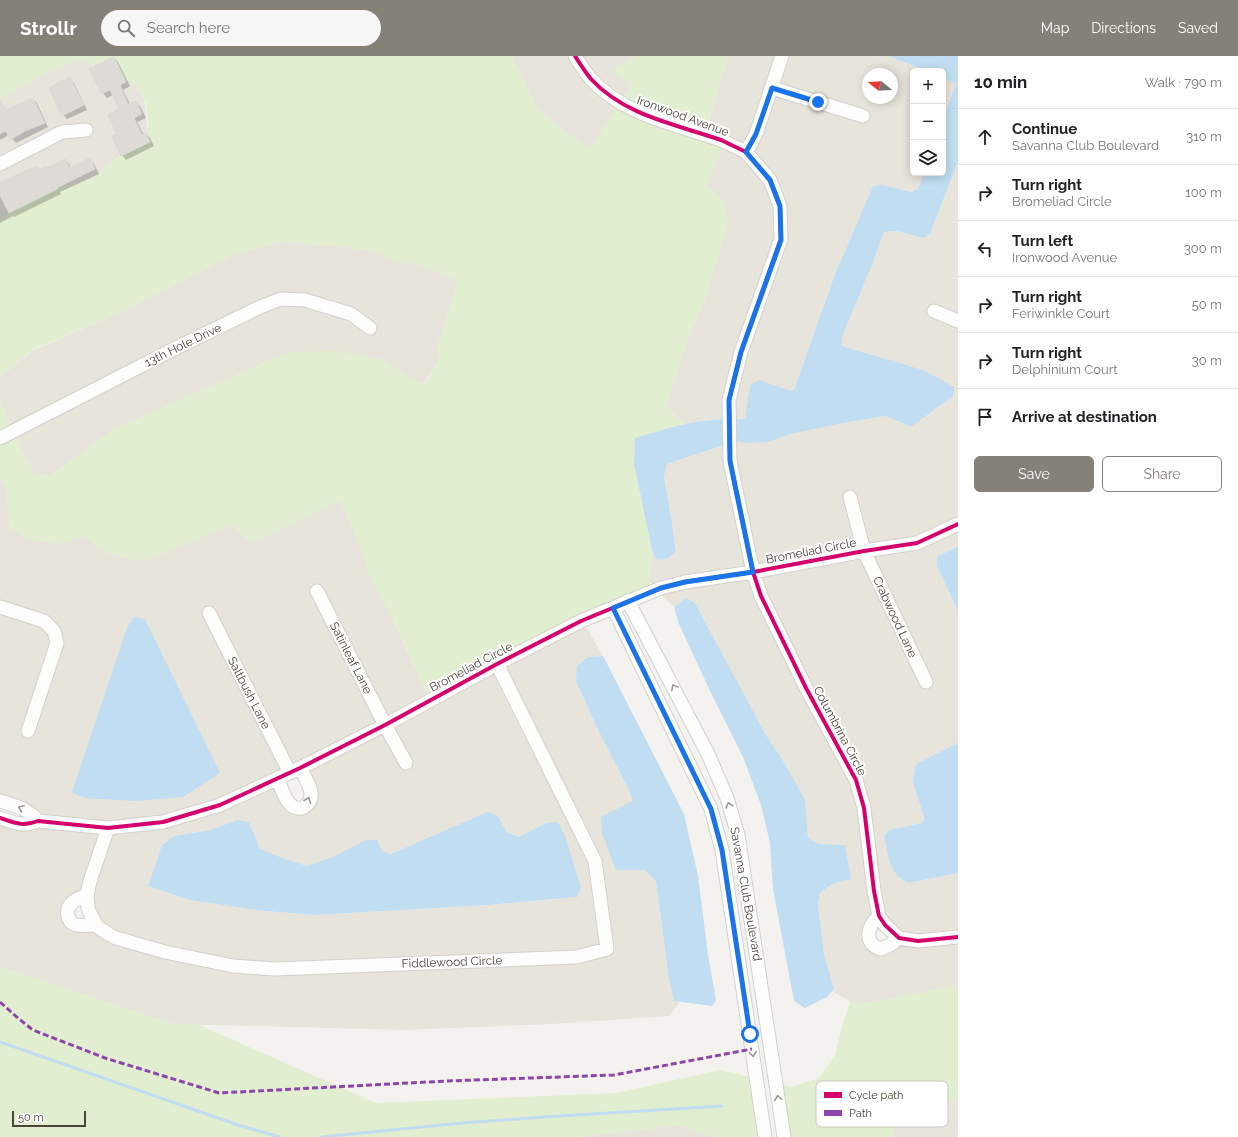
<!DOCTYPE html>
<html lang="en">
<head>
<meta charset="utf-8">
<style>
  :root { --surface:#fff; --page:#f6f6f6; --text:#202124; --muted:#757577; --line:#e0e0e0; --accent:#868178 }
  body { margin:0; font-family:Raleway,sans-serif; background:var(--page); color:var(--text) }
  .controls { position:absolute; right:12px; top:12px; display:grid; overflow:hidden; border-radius:6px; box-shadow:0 2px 10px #0003 }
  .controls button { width:36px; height:36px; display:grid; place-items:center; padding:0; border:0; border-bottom:1px solid var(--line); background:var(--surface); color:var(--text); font:20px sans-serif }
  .compass { position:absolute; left:862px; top:12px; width:36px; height:36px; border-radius:50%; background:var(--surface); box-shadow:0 2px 10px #0003; rotate:288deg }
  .scale { position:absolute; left:12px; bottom:10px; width:74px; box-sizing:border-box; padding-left:4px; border:2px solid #4b4439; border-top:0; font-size:11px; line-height:14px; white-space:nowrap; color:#4b4439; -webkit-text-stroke:3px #fff; paint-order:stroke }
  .stop { position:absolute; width:12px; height:12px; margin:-9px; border:3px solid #1a73e8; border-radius:50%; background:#fff }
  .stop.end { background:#1a73e8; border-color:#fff; box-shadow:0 1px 4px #0008 }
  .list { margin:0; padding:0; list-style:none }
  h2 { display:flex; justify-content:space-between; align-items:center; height:52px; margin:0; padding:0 16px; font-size:17px }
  h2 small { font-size:13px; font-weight:400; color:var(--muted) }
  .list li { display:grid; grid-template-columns:26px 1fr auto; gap:12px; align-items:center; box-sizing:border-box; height:56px; padding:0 16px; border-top:1px solid var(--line) }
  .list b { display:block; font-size:15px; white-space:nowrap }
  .list p { margin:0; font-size:13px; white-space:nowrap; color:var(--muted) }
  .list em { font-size:13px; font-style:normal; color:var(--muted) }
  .actions { display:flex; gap:8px; padding:12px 16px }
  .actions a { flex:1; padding:9px 0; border:1px solid var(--accent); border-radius:6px; text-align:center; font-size:14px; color:var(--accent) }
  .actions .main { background:var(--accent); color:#fff }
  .icon { flex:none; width:22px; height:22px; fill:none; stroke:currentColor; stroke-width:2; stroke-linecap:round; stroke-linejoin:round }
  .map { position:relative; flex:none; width:958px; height:1081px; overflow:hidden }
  header { display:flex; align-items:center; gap:24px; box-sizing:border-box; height:56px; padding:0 20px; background:var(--accent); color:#fff }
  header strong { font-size:19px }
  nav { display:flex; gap:22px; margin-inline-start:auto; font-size:14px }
  .search { width:280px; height:36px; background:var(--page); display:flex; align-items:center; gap:10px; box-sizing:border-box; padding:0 14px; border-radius:22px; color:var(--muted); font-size:15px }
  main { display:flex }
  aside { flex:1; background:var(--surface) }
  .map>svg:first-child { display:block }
</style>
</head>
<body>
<header>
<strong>Strollr</strong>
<div class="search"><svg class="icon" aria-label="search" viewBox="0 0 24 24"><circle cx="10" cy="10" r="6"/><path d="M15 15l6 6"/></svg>Search here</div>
<nav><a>Map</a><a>Directions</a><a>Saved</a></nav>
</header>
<main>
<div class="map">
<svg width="958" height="1081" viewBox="0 0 958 1081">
  <rect width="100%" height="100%" fill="#f4f2ee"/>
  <!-- residential -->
  <path fill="#e7e4dc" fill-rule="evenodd" d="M 512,0 L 569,0 L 617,51 L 591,93 L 560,72 L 538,53 Z
    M 581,0 L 634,0 L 627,6 L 620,21 L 632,27 L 623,42 L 602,27 Z
    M 728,0 L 776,0 L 751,76 L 744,89 L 727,81 L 730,73 L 708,66 Z
    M 788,0 L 888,0 L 927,15 L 913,15 L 913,117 L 924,117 L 918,133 L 911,136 L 883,129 L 873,130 L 835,218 L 794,334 L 750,329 L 745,363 L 735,363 L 735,345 L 746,298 L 787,184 L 753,96 L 762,80 L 776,39 L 867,66 L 870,57 L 779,29 ZM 868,18 L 892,18 L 892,42 L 868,42 Z
    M 79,3 L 119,18 L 135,29 L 144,42 L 148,79 L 91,122 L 27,144 L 0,166 L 0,114 L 65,81 L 92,79 L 91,68 L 62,71 L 0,102 L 0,43 L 44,18 Z
    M 943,21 L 956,28 L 943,64 Z
    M 723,90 L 742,100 L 765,126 L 774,151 L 776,182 L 723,363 L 706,364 L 685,368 L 666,350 L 688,282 L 706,241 L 722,143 L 706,129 Z
    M 958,105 L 958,259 L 930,249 L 927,258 L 958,270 L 958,461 L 951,466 L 914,482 L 868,489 L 855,435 L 844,437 L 857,491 L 757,510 L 736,404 L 735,386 L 747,387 L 768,386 L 791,378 L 848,366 L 886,360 L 911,371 L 953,340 L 923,314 L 842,290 L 842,281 L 874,204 L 884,176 L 896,175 L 923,182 L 930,178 Z
    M 283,186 L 345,191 L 384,197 L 400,207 L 419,208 L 452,222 L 457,226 L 449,255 L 437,292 L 439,304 L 425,326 L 421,328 L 380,303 L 289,296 L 115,373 L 50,420 L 35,419 L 24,400 L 15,380 L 263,255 L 282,248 L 305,249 L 348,262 L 371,279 L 378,272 L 352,253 L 281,238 L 11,370 L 0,344 L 0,321 L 34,294 L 119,257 L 235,198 Z
    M 724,389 L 746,512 L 653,529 L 650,526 L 652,494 L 656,504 L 676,496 L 672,467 L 664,421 L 667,408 Z
    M 0,421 L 6,431 L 10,472 L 85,480 L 98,492 L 117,500 L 143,505 L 231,469 L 252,487 L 340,444 L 420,623 L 429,639 L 387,661 L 320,528 L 310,532 L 377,667 L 292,710 L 211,550 L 201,554 L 283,715 L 217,744 L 161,761 L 109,767 L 42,760 L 41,758 L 0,740 L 0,556 L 41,569 L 49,578 L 51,587 L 21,679 L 32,682 L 62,589 L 60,575 L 0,546 Z
    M 958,475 L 958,490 L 937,501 L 937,510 L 958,555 L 958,687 L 918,707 L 913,726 L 924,762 L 922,767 L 889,774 L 901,823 L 908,827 L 958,817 L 958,876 L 918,880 L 902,877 L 890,866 L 885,858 L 880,835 L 870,752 L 766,539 L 760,520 L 861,501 L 924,633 L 934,629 L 872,499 Z
    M 749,522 L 850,726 L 859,753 L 873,858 L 865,888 L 958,886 L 958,930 L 856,949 L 832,935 L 834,933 L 824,900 L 818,848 L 820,837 L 832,828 L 819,788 L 808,782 L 805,743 L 782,703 L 766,679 L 695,547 L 687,542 L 674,551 L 661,538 L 687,531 Z
    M 585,569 L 603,600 L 588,601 L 576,625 L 599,676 L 629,734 L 633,745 L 616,814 L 645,814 L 656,825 L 669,924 L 674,945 L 679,946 L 670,960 L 552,968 L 403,974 L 173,968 L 0,911 L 0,767 L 38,772 L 40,770 L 101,777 L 82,835 L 62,856 L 93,874 L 233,915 L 609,898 L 600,803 L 505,610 Z
    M 495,616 L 589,806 L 601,889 L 576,896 L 275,908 L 234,905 L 166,891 L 118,877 L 101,867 L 101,863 L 99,863 L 94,852 L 93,842 L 95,842 L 93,838 L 95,826 L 113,777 L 275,730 L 305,757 L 308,714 L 383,676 L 404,714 L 413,710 L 392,671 ZM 487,756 L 497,759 L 507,776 L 518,781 L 546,767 L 561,843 L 488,849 L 316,859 L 265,855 L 189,844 L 148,830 L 162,789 L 174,780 L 210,774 L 237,764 L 249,766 L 260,793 L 280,801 L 307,810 L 335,800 L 365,784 L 382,795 L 391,798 Z
    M 958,1045 L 958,1081 L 891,1081 L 900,1054 Z
    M 680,1069 L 714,1081 L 579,1081 Z"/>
  <!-- green -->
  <path fill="#e1eecf" d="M 0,0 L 512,0 L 538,53 L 560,72 L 591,92 L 617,51 L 723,90 L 706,129 L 722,143 L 729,164 L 724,183 L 706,241 L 688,282 L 666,350 L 685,368 L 671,371 L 635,382 L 634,408 L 652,494 L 650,531 L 429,639 L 420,623 L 398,572 L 367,515 L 362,493 L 340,444 L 252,487 L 231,469 L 143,505 L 117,500 L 98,492 L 85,480 L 59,488 L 29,484 L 10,472 L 6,431 L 0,421 L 0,388 L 15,380 L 24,400 L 35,419 L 50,420 L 115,373 L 289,296 L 338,295 L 380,303 L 422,328 L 426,326 L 439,304 L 437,292 L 449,255 L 457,226 L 452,222 L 419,208 L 400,207 L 382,199 L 383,197 L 345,191 L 283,186 L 235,198 L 119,257 L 34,293 L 0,321 L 0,166 L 27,144 L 91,122 L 148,79 C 148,69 148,50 144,42 C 134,19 101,12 79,3 L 44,18 L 0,43 Z
    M 634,0 L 728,0 L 708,65 L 730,73 L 727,81 L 664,60 L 623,42 L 632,27 L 620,21 L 613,12 L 627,6 Z
    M 0,344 L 11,370 L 0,376 Z
    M 0,911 L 173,968 L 197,968 L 376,1047 L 616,1037 L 720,1014 L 751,1021 L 759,1081 L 714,1081 L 680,1069 L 579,1081 L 0,1081 Z
    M 958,930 L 958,1045 L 900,1054 L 891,1081 L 790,1081 L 782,1029 L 792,1031 L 819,1022 L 835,999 L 842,971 L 850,946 L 856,949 Z"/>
  <!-- water -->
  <path fill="#c0ddf1" d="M 888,0 L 958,0 L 958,105 L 930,178 L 924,182 L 896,175 L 884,176 L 874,204 L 842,281 L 842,290 L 923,314 L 954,331 L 953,340 L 911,371 L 886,360 L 848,366 L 791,378 L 768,386 L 747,387 L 735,386 L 735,363 L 745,363 L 750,329 L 759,324 L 788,334 L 794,334 L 835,218 L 873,130 L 883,129 L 911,136 L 918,133 L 924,117 L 943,117 L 943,64 L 956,28 L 943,21 L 943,15 L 927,15 Z
    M 723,363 L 724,389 L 667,408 L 664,421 L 672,467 L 676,496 L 667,503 L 656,504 L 652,494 L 634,408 L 635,382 C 664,373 693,364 723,363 Z
    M 958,490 L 958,555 L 937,510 L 937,501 Z
    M 687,542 L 695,547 L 766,679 L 782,703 L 805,743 L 808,782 L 819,788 L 845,789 L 851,823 L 832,828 L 820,837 L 818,848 L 824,899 L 834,933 L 827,941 L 805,952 L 794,945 L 773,833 L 770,787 L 761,749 L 743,701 L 711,637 L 679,568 L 674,551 Z
    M 134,561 L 145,563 L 220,717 L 183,741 L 134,745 L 84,742 L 72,736 L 127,572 Z
    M 603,600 L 684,758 L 698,820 L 708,899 L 716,944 L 712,950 L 674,945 L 669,924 L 656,825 L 645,814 L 616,814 L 602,777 L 601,761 L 633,745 L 629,734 L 599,676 L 576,625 L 577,610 L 588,601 Z
    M 958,687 L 958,817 L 908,827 C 888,817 889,800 884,780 L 889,774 L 922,767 L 924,762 L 913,726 L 915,712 L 918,707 Z
    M 487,756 L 497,759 L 507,776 L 518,781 L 546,767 L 558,766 L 566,782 L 581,833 L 577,841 L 488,849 L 316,859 L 265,855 L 189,844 L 148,830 L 162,789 L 174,780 L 210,774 L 237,764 L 249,766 L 260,793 L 280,801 L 307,810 L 335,800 L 365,784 L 377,784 L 382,795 L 391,798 Z"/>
  <!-- shadow -->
  <path fill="#0003" d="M 114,2 L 118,6 L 130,30 L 123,34 L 130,48 L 136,46 L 140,50 L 146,62 L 137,66 L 144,79 L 146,78 L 150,82 L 154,90 L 126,104 L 122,99 L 118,78 L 120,54 L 113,39 L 107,42 L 103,37 Z
    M 70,23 L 74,27 L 87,54 L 67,63 L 63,59 Z
    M 33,43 L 37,47 L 48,71 L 16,87 L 9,79 L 0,84 L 0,56 L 7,55 Z
    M 65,104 L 69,108 L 71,113 L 90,104 L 94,108 L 99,118 L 60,136 L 61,138 L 14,161 L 13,160 L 0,167 L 0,127 L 37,111 L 40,114 L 46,111 L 48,113 Z"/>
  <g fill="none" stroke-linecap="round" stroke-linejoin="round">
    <!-- stream -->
    <path stroke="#c0ddf1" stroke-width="3" d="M 0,986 L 238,1069 L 280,1081
      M 321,1081 L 462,1067 L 544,1061 L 722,1050"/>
  </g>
  <!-- building -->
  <path fill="#dedbd6" stroke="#dcd9d4" d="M 114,1 L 126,26 L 120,29 L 128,48 L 136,45 L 142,58 L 134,62 L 142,79 L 146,77 L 150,86 L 121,100 L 112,80 L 117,78 L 108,59 L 119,53 L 110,34 L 102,38 L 89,13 Z
    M 70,21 L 84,49 L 62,60 L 49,32 Z
    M 33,42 L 45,67 L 25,75 L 10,84 L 6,75 L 0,78 L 0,43 L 6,54 Z
    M 90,102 L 95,113 L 57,132 L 57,133 L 9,157 L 0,139 L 0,126 L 37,110 L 39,114 L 46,110 L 47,112 L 65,103 L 70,112 Z"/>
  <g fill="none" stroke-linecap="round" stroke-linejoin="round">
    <!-- minor casing -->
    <g stroke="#d2d0cb" stroke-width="15">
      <path id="minor" d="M 575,0 C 580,8 585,16 591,23 C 625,60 675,68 721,84 L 746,96 L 770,124 L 780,150 L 781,183 L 741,296 L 729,344 L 730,405 L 753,516 L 761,540 L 806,632 L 856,724 L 864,752 L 874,835 L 879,860 L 885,869 L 899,882 L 918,885 L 958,881
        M 772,32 L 863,60
        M 746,96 L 756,78 L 782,0
        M 0,108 L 62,76 L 86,74
        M 934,255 L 958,265
        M 0,382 L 178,291 L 260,251 L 281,243 L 305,244 L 351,258 L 370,272
        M 850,441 L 864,495 L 926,626
        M 317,535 L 385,669 L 406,707
        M 628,545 L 709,700 L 727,742 L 738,779 L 784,1081
        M 0,551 L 44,565 L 54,575 L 57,587 L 28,675
        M 613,552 L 711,753 L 722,794 L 765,1081
        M 209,557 L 290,717
        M 278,723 C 281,731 285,745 292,750 C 296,753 301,753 304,751 C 319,742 306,723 300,712
        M 0,745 C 16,750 27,752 38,765
        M 0,762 C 15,767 22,771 38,765 L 108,772 L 163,766 L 220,749 L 300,712 L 385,669 L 497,608 L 581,565 L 661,532 L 685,526 L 753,516 L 864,495 L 917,487 L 958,468
        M 108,772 L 90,825 L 87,840 L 88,853 L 94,865 L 98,871 L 110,879 L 116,882 L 165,896 L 233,910 L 275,913 L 577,901 L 607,893 L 595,805 L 497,608
        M 87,839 C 82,841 77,842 73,846 C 65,852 66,866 76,869 C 82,870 90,869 96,869
        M 879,860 C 867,870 863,888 881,893 L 890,889 L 899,882"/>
    </g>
    <!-- minor -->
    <use href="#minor" stroke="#fdfdfc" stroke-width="13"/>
    <!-- quiet -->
    <path stroke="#8e44ad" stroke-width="3" stroke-dasharray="6 3" stroke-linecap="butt" d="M 0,946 L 19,963 L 33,974 L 105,1002 L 219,1037 L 447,1025 L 614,1019 L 752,993"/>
    <!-- cycleway casing -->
    <g stroke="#fff" stroke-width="6">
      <path id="cycleway" d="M 575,0 C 580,8 585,16 591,23 C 625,60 675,68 721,84 L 746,96 L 770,124 L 780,150 L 781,183 L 741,296 L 729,344 L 730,405 L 753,516 L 761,540 L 806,632 L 856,724 L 864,752 L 874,835 L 879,860 L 885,869 L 899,882 L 918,885 L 958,881
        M 0,762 C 15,767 22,771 38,765 L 108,772 L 163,766 L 220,749 L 300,712 L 385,669 L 497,608 L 581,565 L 661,532 L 685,526 L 753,516 L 864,495 L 917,487 L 958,468"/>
    </g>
    <!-- cycleway -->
    <use href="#cycleway" stroke="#d6006c" stroke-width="4"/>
  </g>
  <!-- one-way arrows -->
  <defs><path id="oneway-chevron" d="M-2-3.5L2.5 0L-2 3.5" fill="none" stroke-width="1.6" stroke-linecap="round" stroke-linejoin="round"/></defs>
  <g stroke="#9b9791">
    <use href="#oneway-chevron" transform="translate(674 631) rotate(-118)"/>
    <use href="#oneway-chevron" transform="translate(308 744) rotate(-68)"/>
    <use href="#oneway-chevron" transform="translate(729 749) rotate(-106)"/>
    <use href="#oneway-chevron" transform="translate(21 752) rotate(-158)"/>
    <use href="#oneway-chevron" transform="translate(753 998) rotate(82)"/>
    <use href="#oneway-chevron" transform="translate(778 1042) rotate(-98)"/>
  </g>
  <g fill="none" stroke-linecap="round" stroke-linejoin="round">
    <!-- route -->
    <path stroke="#1a73e8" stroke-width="5" d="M 750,978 L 722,794 L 711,753 L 613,552 L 661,532 L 685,526 L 753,516 L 730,405 L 729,344 L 741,296 L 781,184 L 780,150 L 770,124 L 746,96 L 756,78 L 772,32 L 818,46"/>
  </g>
  <g text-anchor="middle" stroke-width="4" stroke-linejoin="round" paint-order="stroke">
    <!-- street labels -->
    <g font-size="12" fill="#4b4439" stroke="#fff">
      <text transform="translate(683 60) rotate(20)" y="4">Ironwood Avenue</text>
      <text transform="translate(183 289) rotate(-26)" y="4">13th Hole Drive</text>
      <text transform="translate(811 495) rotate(-11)" y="4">Bromeliad Circle</text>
      <text transform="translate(895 561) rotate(65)" y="4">Crabwood Lane</text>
      <text transform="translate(351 602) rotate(63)" y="4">Satinleaf Lane</text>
      <text transform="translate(471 611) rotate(-28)" y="4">Bromeliad Circle</text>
      <text transform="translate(249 637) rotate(63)" y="4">Saltbush Lane</text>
      <text transform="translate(840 675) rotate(62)" y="4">Columbrina Circle</text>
      <text transform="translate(746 838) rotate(80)" y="4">Savanna Club Boulevard</text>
      <text transform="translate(452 906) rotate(-2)" y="4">Fiddlewood Circle</text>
    </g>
  </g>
  <!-- legend -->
  <rect x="816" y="1025" width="132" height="46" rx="6" fill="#fff" stroke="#c9c7c4" stroke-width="1"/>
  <rect x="824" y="1036" width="18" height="6" fill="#d6006c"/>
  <rect x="824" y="1054" width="18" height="6" fill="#8e44ad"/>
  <g font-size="11" fill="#4b4439">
    <text x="849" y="1043">Cycle path</text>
    <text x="849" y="1061">Path</text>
  </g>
</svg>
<div class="controls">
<button>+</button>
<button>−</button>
<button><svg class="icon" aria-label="layers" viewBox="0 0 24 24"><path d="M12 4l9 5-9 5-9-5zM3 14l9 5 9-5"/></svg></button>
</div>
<svg class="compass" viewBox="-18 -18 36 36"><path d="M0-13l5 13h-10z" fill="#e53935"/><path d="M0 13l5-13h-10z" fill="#757577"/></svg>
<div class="scale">50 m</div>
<div class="stop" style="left:750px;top:978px"></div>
<div class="stop end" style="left:818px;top:46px"></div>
</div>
<aside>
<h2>10 min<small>Walk · 790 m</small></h2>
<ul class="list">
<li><svg class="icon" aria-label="ahead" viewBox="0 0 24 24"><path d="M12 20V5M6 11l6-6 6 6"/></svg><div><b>Continue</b><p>Savanna Club Boulevard</p></div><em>310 m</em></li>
<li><svg class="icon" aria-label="right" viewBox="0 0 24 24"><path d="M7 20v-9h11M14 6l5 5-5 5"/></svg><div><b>Turn right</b><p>Bromeliad Circle</p></div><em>100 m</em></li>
<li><svg class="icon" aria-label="left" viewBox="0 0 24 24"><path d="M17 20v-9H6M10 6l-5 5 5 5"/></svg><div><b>Turn left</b><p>Ironwood Avenue</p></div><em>300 m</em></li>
<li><svg class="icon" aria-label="right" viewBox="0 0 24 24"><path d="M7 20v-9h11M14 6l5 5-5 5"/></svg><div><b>Turn right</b><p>Feriwinkle Court</p></div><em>50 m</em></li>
<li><svg class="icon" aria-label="right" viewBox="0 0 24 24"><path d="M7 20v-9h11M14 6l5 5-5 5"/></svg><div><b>Turn right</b><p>Delphinium Court</p></div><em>30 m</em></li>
<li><svg class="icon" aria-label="arrive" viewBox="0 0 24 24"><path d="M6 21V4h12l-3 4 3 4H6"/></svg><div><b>Arrive at destination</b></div></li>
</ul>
<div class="actions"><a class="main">Save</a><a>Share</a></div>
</aside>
</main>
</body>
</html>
